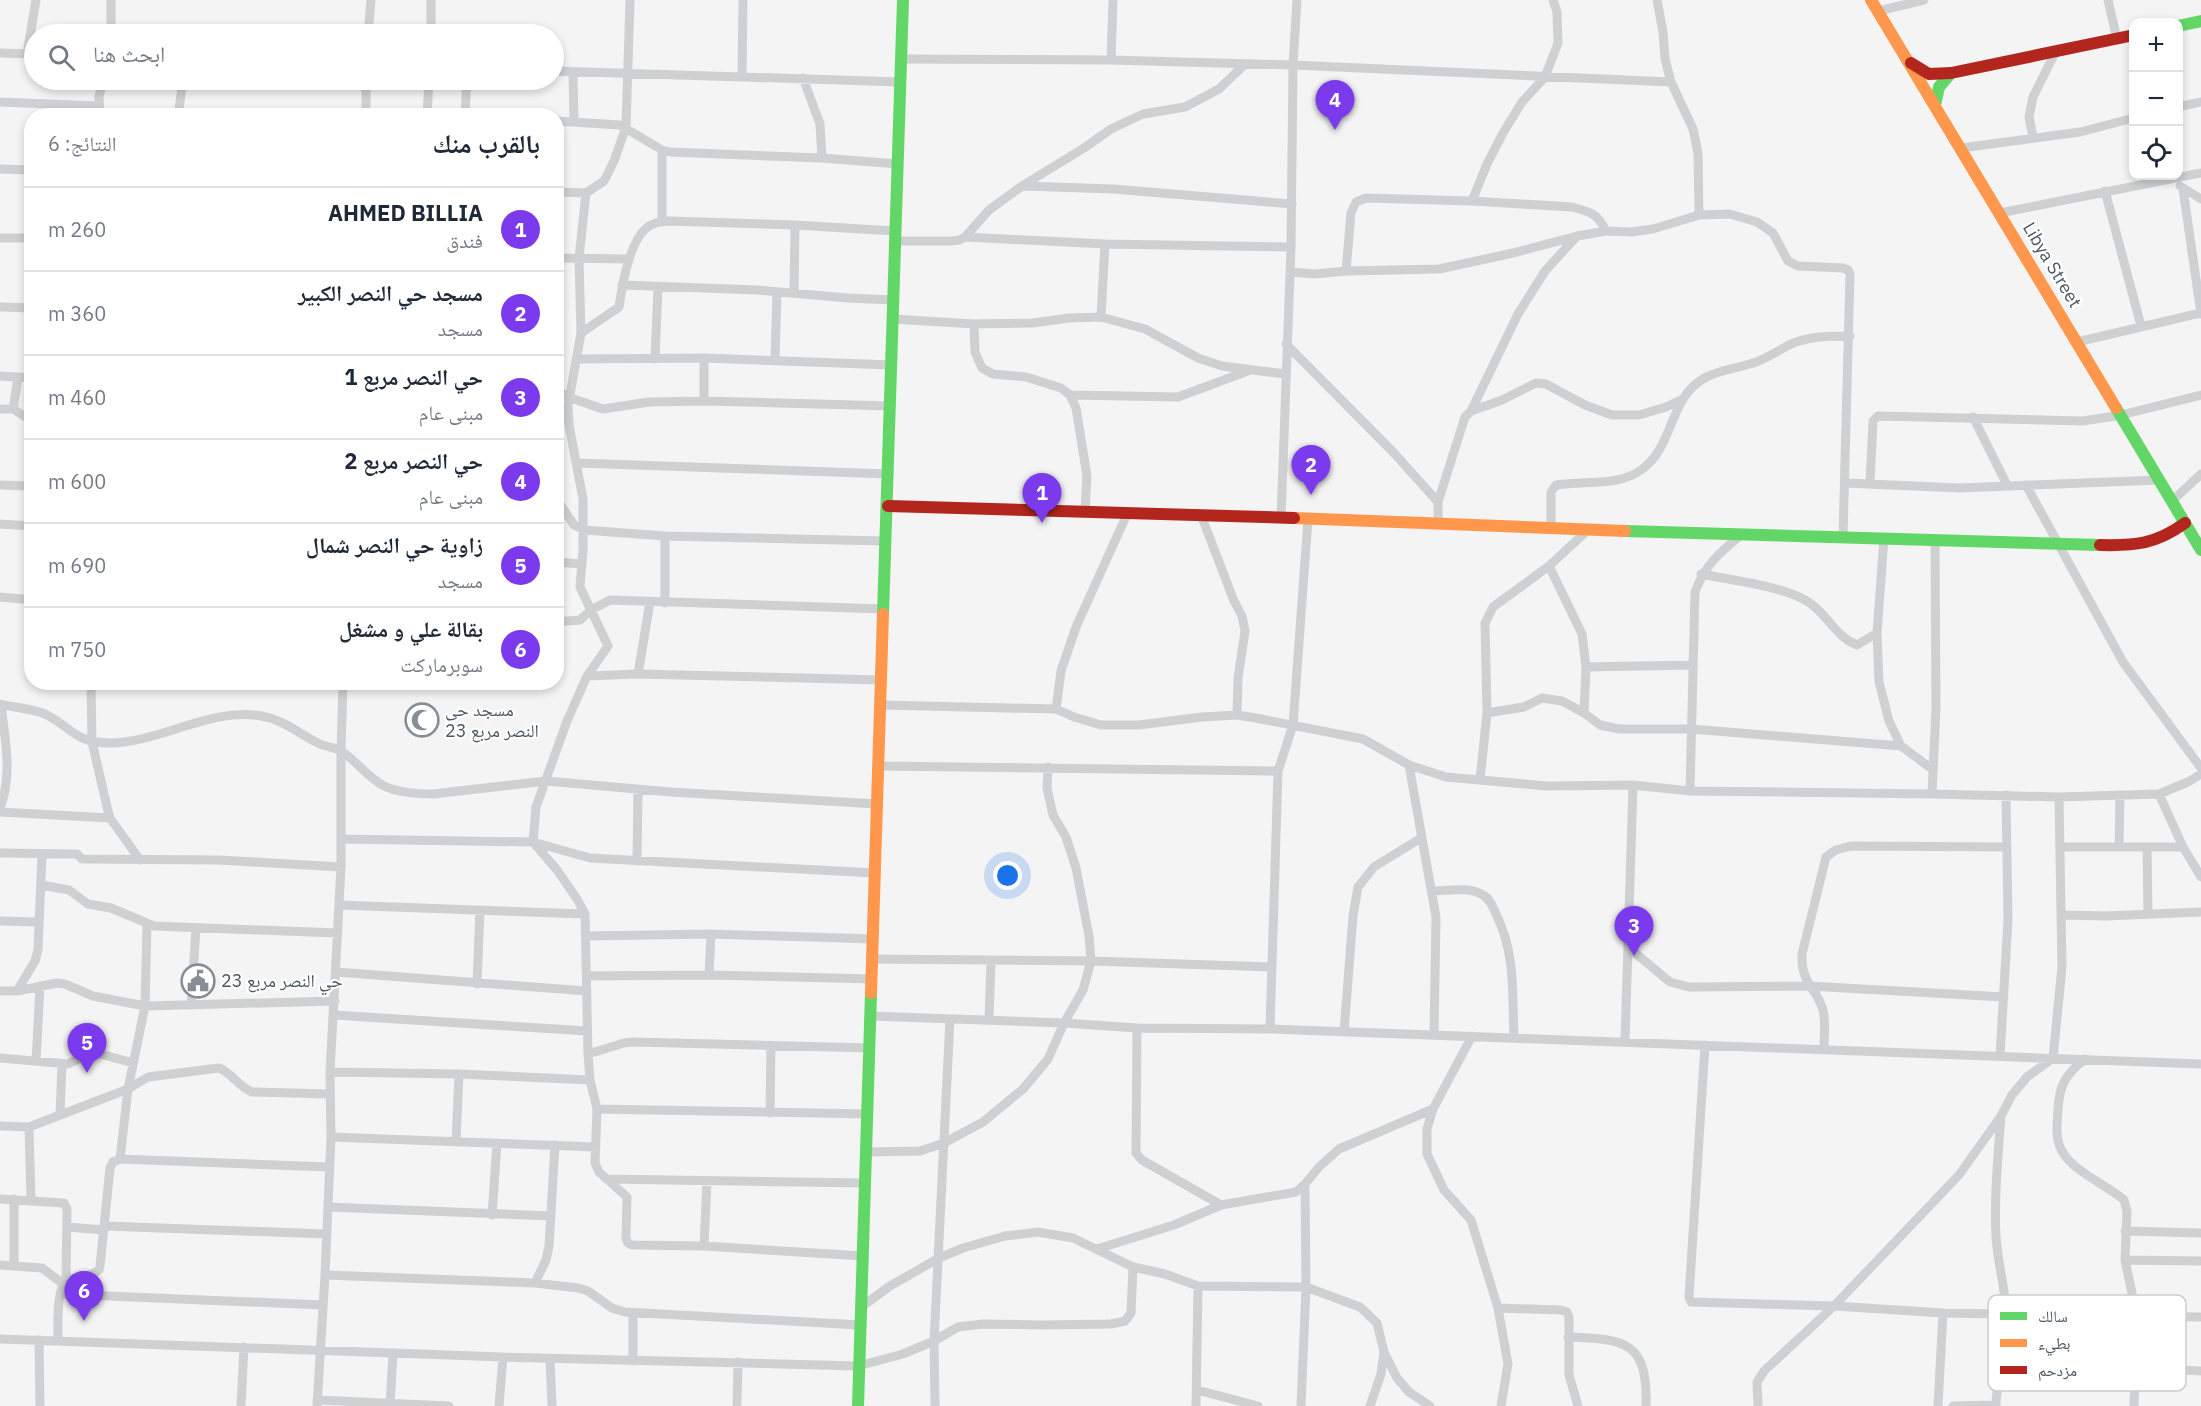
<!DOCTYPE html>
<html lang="ar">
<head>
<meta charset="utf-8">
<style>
  :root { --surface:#fff; --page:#f2f2f3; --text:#1f2937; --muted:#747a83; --line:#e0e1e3; --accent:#7c3aed }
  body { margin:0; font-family:"IBM Plex Sans","Noto Naskh Arabic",sans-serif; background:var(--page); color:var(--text); direction:rtl }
  .controls { position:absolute; right:18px; top:18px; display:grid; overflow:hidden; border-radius:12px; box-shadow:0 3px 9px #0003 }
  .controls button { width:54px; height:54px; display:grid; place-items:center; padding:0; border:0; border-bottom:2px solid var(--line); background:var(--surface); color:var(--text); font:30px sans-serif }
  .you { position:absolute; left:1008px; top:876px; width:21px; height:21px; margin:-15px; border:4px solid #fff; border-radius:50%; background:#1a73e8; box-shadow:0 0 0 9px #1a73e833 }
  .badge { display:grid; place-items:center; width:39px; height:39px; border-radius:50%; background:var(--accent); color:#fff; font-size:20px; font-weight:700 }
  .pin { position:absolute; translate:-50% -50px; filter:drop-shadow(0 2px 3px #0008) }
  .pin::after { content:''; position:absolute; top:32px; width:21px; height:18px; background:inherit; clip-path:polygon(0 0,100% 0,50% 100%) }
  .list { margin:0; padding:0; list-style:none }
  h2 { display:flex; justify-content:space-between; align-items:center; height:78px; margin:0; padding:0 24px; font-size:26px }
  h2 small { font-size:20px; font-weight:400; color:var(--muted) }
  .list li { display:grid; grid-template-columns:39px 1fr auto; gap:18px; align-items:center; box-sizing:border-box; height:84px; padding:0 24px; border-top:2px solid var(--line) }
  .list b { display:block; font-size:22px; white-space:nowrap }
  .list p { margin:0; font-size:20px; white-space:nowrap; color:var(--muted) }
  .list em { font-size:20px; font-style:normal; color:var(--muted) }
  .icon { flex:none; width:33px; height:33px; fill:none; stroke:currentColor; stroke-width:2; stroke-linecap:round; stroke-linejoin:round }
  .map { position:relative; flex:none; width:2201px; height:1406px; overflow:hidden; direction:ltr }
  .search { position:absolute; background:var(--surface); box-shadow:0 3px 9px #0003; left:24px; top:24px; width:540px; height:66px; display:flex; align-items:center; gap:15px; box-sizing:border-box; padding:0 21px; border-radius:33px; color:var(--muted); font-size:22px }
  .panel { position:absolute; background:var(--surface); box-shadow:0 3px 9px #0003; left:24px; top:108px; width:540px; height:582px; border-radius:24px; direction:rtl }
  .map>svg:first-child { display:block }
</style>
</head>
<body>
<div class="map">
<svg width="2201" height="1406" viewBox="0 0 2201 1406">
  <rect width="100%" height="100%" fill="#f4f4f4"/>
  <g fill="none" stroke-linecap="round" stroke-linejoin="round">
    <!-- street -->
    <path stroke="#ced0d2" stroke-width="9" d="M 111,0 L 111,34
      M 630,0 L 626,127 L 614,161 L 604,181 L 586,193 L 579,258 L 581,333 L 568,406 L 569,425 L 583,499 L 583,550 L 580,587 L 608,646 L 587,676 L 567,721 L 536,807 L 533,842 L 557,870 L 577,899 L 585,914 L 588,1054 L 590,1080 L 597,1109 L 595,1163 L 599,1172 L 627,1197 L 626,1238 L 628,1243 L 632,1245 L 704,1246 L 863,1256
      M 1657,0 L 1663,32 L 1665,59 L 1671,82 L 1693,129 L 1698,153 L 1699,215
      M 2108,0 L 2117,39
      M 1878,11 L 1924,0
      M 368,34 L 371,0
      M 431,34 L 431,0
      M 0,53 L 34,54
      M 27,54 L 36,0
      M 901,59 L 1111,60 L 1293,65 L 1671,82
      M 1111,60 L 1113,0
      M 554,71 L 901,82
      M 573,72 L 574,122
      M 742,76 L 743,0
      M 803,78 L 820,124 L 822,158
      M 366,80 L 366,116
      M 0,102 L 99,106
      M 2178,107 L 2201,102
      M 100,116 L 99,96 L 104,80
      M 178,116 L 183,80
      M 427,116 L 429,80
      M 465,116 L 467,80
      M 556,121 L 620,125 L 662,150 L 670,152 L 822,158 L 898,164
      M 2033,137 L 2029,117 L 2033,97 L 2056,51
      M 1961,148 L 2080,132 L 2134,118
      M 0,169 L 32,170
      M 1022,186 L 1113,189 L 1292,204
      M 2180,186 L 2201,199
      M 2183,189 L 2201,314
      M 2105,191 L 2141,326
      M 556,192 L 586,193
      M 1472,201 L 1487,164 L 1503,133 L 1522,102 L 1545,77 L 1558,43 L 1557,12 L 1553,0
      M 2000,213 L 2201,173
      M 662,221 L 662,150
      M 965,237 L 989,210 L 1022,186 L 1084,148 L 1111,129 L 1143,114 L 1185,107 L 1219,89 L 1245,64
      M 0,238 L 32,238
      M 895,241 L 951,241 L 959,240 L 965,237 L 1105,244 L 1291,247
      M 556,258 L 629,259
      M 1346,271 L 1351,213 L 1356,202 L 1366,198 L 1472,201 L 1572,207 C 1591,212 1597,213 1606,231
      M 1290,272 L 1315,274 L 1346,271 L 1439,269 L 1513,253 L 1577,236 L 1606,231 L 1631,232 L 1653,229 L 1699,215 L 1730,214 L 1757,222 L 1773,233 L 1788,261 L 1798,266 L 1843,268 L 1848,270 L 1850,274 L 1843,537
      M 622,285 L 757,290 L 848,298 L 893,300
      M 794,293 L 795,225
      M 0,307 L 32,308
      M 1101,317 L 1105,244
      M 893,319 L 974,324 L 1033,323 L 1069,318 L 1101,317 L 1145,329 L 1198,358 L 1222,366 L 1285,374
      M 974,324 L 975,352 L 982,368 L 993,374 L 1026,377 L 1061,388 L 1070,395 L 1076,408 L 1087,476 L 1085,511
      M 581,333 L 619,307 C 622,286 630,235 651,225 C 657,222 663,221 670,221 L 795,225 L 895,231
      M 2077,342 L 2201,313
      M 1286,344 L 1393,452 L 1438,502
      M 577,359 L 704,358
      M 655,359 L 658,287
      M 775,360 L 777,292
      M 0,376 L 32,378
      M 556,390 L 568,397 L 603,409 L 649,402 L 704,401 L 891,406
      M 1070,395 L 1178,397 L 1248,371
      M 704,401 L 704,358 L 892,365
      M 0,409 L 13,409 L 32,421
      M 13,409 L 18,377
      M 1471,411 L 1502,400 L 1536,383 L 1546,384 L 1585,405 L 1612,415 L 1639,415 L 1666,407 L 1683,399
      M 1973,417 L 2007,485
      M 556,419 L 569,419
      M 577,463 L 889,474
      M 1845,483 L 1959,488 L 2160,480
      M 1870,484 L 1873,421 L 1878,416 L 2083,421 L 2121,415 L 2201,395
      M 0,485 L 32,486
      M 2026,485 L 2123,662 L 2201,768
      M 556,498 L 574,525 L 584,530 L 665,536
      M 2172,501 L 2201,474
      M 1201,515 L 1234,601 L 1242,616 L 1245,631 L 1238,678 L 1237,715
      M 1281,518 L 1291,247 L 1293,65 L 1297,0
      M 1438,523 L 1438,502 L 1465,417 L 1471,411 L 1518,314 L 1545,271 L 1577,236
      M 0,524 L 32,526
      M 1551,527 L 1551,492 L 1556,485 C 1584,480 1618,487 1641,470 C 1665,454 1669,422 1683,399 C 1700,372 1722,372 1750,364 C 1765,360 1777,351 1791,344 C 1810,336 1830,336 1850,336
      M 1884,538 L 1877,633 L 1879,682 L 1889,721 L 1901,746 L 1932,769
      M 556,562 L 582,564
      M 1549,566 L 1582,634 L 1586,667 L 1584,713
      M 1701,574 C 1730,580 1781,586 1805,600 C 1826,611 1835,637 1857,645 L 1877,633
      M 0,597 L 32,600
      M 665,603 L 665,536 L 886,541
      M 556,622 L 580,620 L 591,610 L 610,600 L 884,609
      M 1586,667 L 1693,665
      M 638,674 L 650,602
      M 587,676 L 638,674 L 882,680
      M 91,682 L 92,742 L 108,811 L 110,818 L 140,860
      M 0,704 C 15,708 31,708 45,714 C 72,727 74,743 110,743 C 162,742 210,707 262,716 C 285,720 300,735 320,744 C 326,747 335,747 341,751 C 357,761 367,777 384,786 C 399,793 417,794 433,794 L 546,781 L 671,792 L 877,804
      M 881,705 L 1056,709 L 1074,717 L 1101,725 L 1139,725 L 1202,717 L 1237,715 L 1256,718 L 1363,739 L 1409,765 L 1446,777 L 1547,786 L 1633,785 L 1690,791 L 1932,794 L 1936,708 L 1935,540
      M 1056,709 L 1061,671 L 1076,627 L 1128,512
      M 1487,713 L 1524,707 L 1542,698 L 1562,701 L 1584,713 L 1600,725 L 1619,729 L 1691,729 L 1901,746
      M 1409,765 L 1436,917 L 1434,1035
      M 878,766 L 1278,771
      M 1480,780 L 1487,713 L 1485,623 L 1493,607 L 1549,566 L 1590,528
      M 1690,791 L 1695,592 C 1705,565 1719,553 1741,535
      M 1932,794 L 2059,797 L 2159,794 L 2188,782 L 2201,774
      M 2159,794 L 2183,847 L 2201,877
      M 0,808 C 13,774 5,740 1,705
      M 0,812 L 110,818
      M 341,839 L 533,842 L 590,858 L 875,873
      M 2061,847 L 2183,847
      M 2119,847 L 2120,795
      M 2147,847 L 2148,913
      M 0,853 L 77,854 L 82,859 L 219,860 L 341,867
      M 637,861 L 638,790
      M 41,885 L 69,890 L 88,904 L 111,908 L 154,926 L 337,933
      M 1432,891 C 1446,891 1470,886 1483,895 C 1490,899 1493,907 1496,914 C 1516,954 1512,994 1514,1038
      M 339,905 L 585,914
      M 2061,915 L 2105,916 L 2201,912
      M 0,921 L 38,922
      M 586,936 L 711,934
      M 1628,947 L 1670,982 L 1689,987 L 1809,986 L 2004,997
      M 872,959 L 1091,961 L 1272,967
      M 336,972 L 587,991
      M 709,975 L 711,934 L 873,939
      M 587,976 L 709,975 L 872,979
      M 477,984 L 480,910
      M 0,991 L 17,991 L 57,983 L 65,984 L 93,996 L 145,1006 L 335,1001
      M 17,991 L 35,961 L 38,950 L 42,854
      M 191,1005 L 196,928
      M 334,1015 L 587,1031
      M 870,1016 L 1064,1023 L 1137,1028 L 1270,1029 L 2201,1064
      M 989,1020 L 991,961
      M 1137,1028 L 1136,1153 L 1142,1160 L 1221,1205
      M 1270,1029 L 1278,771 L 1293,725 L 1308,519
      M 1344,1032 L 1353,916 L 1358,887 L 1374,867 L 1421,838
      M 1472,1036 L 1433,1109 L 1427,1129 L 1427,1154 L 1444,1190 L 1471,1220 L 1498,1308 L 1508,1364 L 1501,1406
      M 1625,1041 L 1633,785
      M 1705,1045 L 1689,1297 L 1691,1302 L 1834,1306 L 1943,1313 L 2201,1317
      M 1824,1048 C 1824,1036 1826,1022 1823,1010 C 1816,986 1801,985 1802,954 L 1826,857 L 1836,850 L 1851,846 L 2007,847
      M 588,1054 L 624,1043 L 633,1042 L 870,1048
      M 2000,1056 L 2008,920 L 2006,795
      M 0,1058 L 68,1064 L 93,1052 L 133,1063
      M 2085,1059 C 2066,1074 2059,1085 2058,1110 C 2057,1124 2055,1139 2062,1151 C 2071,1170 2108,1186 2124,1200 L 2127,1211 L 2125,1260 L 2137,1317 L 2134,1406
      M 36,1061 L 40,986
      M 330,1072 L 459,1074 L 590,1080
      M 597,1109 L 868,1114
      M 770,1113 L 771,1046
      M 60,1114 L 62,1064
      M 0,1126 L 29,1127 L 128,1089 L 148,1077 L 219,1068 C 232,1073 239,1087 252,1092 L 330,1094
      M 29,1127 L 31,1200
      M 331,1137 L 596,1147
      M 456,1142 L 459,1074
      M 867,1152 L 920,1151 L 944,1143 L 983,1122 L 1023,1089 L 1048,1059 L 1064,1023 L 1083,990 L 1091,961 L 1089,936 L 1076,868 L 1066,837 L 1053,815 L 1047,788 L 1048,767
      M 120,1159 L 329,1167
      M 607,1179 L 865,1183
      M 0,1199 L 64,1203 L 67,1209 L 66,1281
      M 328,1207 L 551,1216
      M 492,1215 L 497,1143
      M 105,1226 L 327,1234
      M 67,1227 L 104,1230
      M 2125,1231 L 2201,1233
      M 704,1246 L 707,1181
      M 1097,1249 L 1174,1225 L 1221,1205 L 1296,1192 L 1305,1184 L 1319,1167 L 1339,1149 L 1433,1109
      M 2125,1260 L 2201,1261
      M 0,1265 L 42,1268 L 63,1284
      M 14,1266 L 14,1199
      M 325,1275 L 535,1283 L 578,1288 L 588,1291 L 612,1308 L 625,1312 L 860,1325
      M 535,1283 L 546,1260 L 549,1246 L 555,1145
      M 60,1294 L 323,1305
      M 861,1307 L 890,1286 L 939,1258 L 963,1248 L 1005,1236 L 1038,1232 L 1073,1238 L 1133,1267 L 1165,1274 L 1198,1286 L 1306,1287 L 1360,1307 L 1377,1323 L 1384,1352 L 1397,1378 L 1409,1392 L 1430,1406
      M 1498,1308 L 1561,1310 L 1567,1312 L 1569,1317 L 1569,1375 L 1578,1406
      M 633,1313 L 633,1361
      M 1568,1337 C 1625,1339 1648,1341 1646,1406
      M 0,1339 L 503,1357 L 858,1366 L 903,1354 L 934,1341 L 958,1327 L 983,1324 L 1043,1325 L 1111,1324 L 1125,1321 L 1131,1313 L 1133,1267
      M 39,1340 L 40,1406
      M 58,1340 C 58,1328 56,1286 67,1281 C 78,1276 89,1278 99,1270 L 100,1266 L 110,1168 L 113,1162 L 120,1159 L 128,1089 L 145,1006 L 147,924
      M 550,1358 L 552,1406
      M 2135,1367 L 2201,1371
      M 1197,1390 L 1258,1406
      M 317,1400 L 449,1406
      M 737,1404 L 738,1362
      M 241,1406 L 244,1347
      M 317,1406 L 325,1275 L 331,1137 L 330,1072 L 341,867 L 341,751 L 343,682
      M 390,1406 L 393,1353
      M 499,1406 L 503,1357
      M 935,1406 L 934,1341 L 950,1019
      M 1196,1406 L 1198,1286
      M 1301,1406 L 1306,1287 L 1305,1184
      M 1370,1406 L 1381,1374 L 1384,1352
      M 1758,1406 L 1757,1382 L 1764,1371 L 1834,1306 L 1959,1175 L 2001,1116 L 2012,1095 L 2027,1077 L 2053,1058 L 2062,967 L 2059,797
      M 1938,1406 L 1943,1313
      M 1953,1406 L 1996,1405
      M 1996,1406 C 1996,1379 2007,1355 2007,1328 C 2008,1298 1998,1267 1996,1237 C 1994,1197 1998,1156 2001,1116"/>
    <!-- fast -->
    <path stroke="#63d668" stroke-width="12" d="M 2178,26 L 2201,21
      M 1935,105 L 1939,87 L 1951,73
      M 2116,408 L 2201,550
      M 1625,531 L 2100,545
      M 883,614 L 903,0
      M 858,1406 L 871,993"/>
    <!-- slow -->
    <path stroke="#ff974d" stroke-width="12" d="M 1871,0 L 2116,408
      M 1294,518 L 1625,531
      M 871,993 L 883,614"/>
    <!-- jam -->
    <path stroke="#b3261e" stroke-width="12" d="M 1911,63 L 1929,74 L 1951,73 L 2134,35
      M 888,506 L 1294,518
      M 2100,545 C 2135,546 2156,544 2185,523"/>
  </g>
  <!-- icons -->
  <defs>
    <g id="mosque-ring" transform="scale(1.725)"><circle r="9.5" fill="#fff" stroke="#868d94" stroke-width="1.5"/><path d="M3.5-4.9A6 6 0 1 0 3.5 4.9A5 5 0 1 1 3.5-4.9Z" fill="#868d94"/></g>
    <g id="civic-ring" transform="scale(1.725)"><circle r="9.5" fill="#fff" stroke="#868d94" stroke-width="1.5"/><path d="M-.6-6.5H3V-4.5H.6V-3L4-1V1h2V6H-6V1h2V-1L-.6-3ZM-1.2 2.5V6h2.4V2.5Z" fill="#868d94"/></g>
  </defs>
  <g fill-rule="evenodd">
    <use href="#mosque-ring" x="422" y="720"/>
    <use href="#civic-ring" x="198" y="981"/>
  </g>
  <g text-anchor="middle" stroke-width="4.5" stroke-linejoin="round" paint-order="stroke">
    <!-- street labels -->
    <g font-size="18" fill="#4a5661" stroke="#fff">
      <text transform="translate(2052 265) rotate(59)" y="6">Libya Street</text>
    </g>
    <!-- poi labels -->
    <g font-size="18" fill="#4a5661" stroke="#fff" text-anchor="start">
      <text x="445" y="716">مسجد حي<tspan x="445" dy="21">النصر مربع 23</tspan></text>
      <text x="221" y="987">حي النصر مربع 23</text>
    </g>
  </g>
  <!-- legend -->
  <rect x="1988" y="1295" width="198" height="96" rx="9" fill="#fff" stroke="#c9ccd0" stroke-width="1.5"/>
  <rect x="2000" y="1312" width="27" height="8" fill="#63d668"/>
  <rect x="2000" y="1339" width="27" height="8" fill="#ff974d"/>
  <rect x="2000" y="1366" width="27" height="8" fill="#b3261e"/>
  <g font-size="16" fill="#4a5661">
    <text x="2038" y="1322">سالك</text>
    <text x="2038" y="1349">بطيء</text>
    <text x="2038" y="1376">مزدحم</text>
  </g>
</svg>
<div class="controls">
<button>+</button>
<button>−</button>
<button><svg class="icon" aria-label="locate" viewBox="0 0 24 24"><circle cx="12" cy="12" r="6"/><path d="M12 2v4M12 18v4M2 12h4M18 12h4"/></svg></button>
</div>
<div class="you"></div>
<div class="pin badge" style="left:1042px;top:523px">1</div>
<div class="pin badge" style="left:1311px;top:495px">2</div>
<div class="pin badge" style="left:1634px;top:956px">3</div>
<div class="pin badge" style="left:1335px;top:130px">4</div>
<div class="pin badge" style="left:87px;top:1073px">5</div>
<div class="pin badge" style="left:84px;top:1321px">6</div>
<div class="search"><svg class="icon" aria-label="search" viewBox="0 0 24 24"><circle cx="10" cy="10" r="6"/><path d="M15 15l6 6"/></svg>ابحث هنا</div>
<section class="panel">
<h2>بالقرب منك<small>النتائج: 6</small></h2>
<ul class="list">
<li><span class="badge">1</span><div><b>AHMED BILLIA</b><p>فندق</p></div><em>260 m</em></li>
<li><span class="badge">2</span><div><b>مسجد حي النصر الكبير</b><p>مسجد</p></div><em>360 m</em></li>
<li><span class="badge">3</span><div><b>حي النصر مربع 1</b><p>مبنى عام</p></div><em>460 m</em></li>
<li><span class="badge">4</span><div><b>حي النصر مربع 2</b><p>مبنى عام</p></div><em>600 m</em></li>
<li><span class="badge">5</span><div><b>زاوية حي النصر شمال</b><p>مسجد</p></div><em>690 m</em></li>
<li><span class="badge">6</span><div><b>بقالة علي و مشغل</b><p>سوبرماركت</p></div><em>750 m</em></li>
</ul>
</section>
</div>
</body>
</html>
